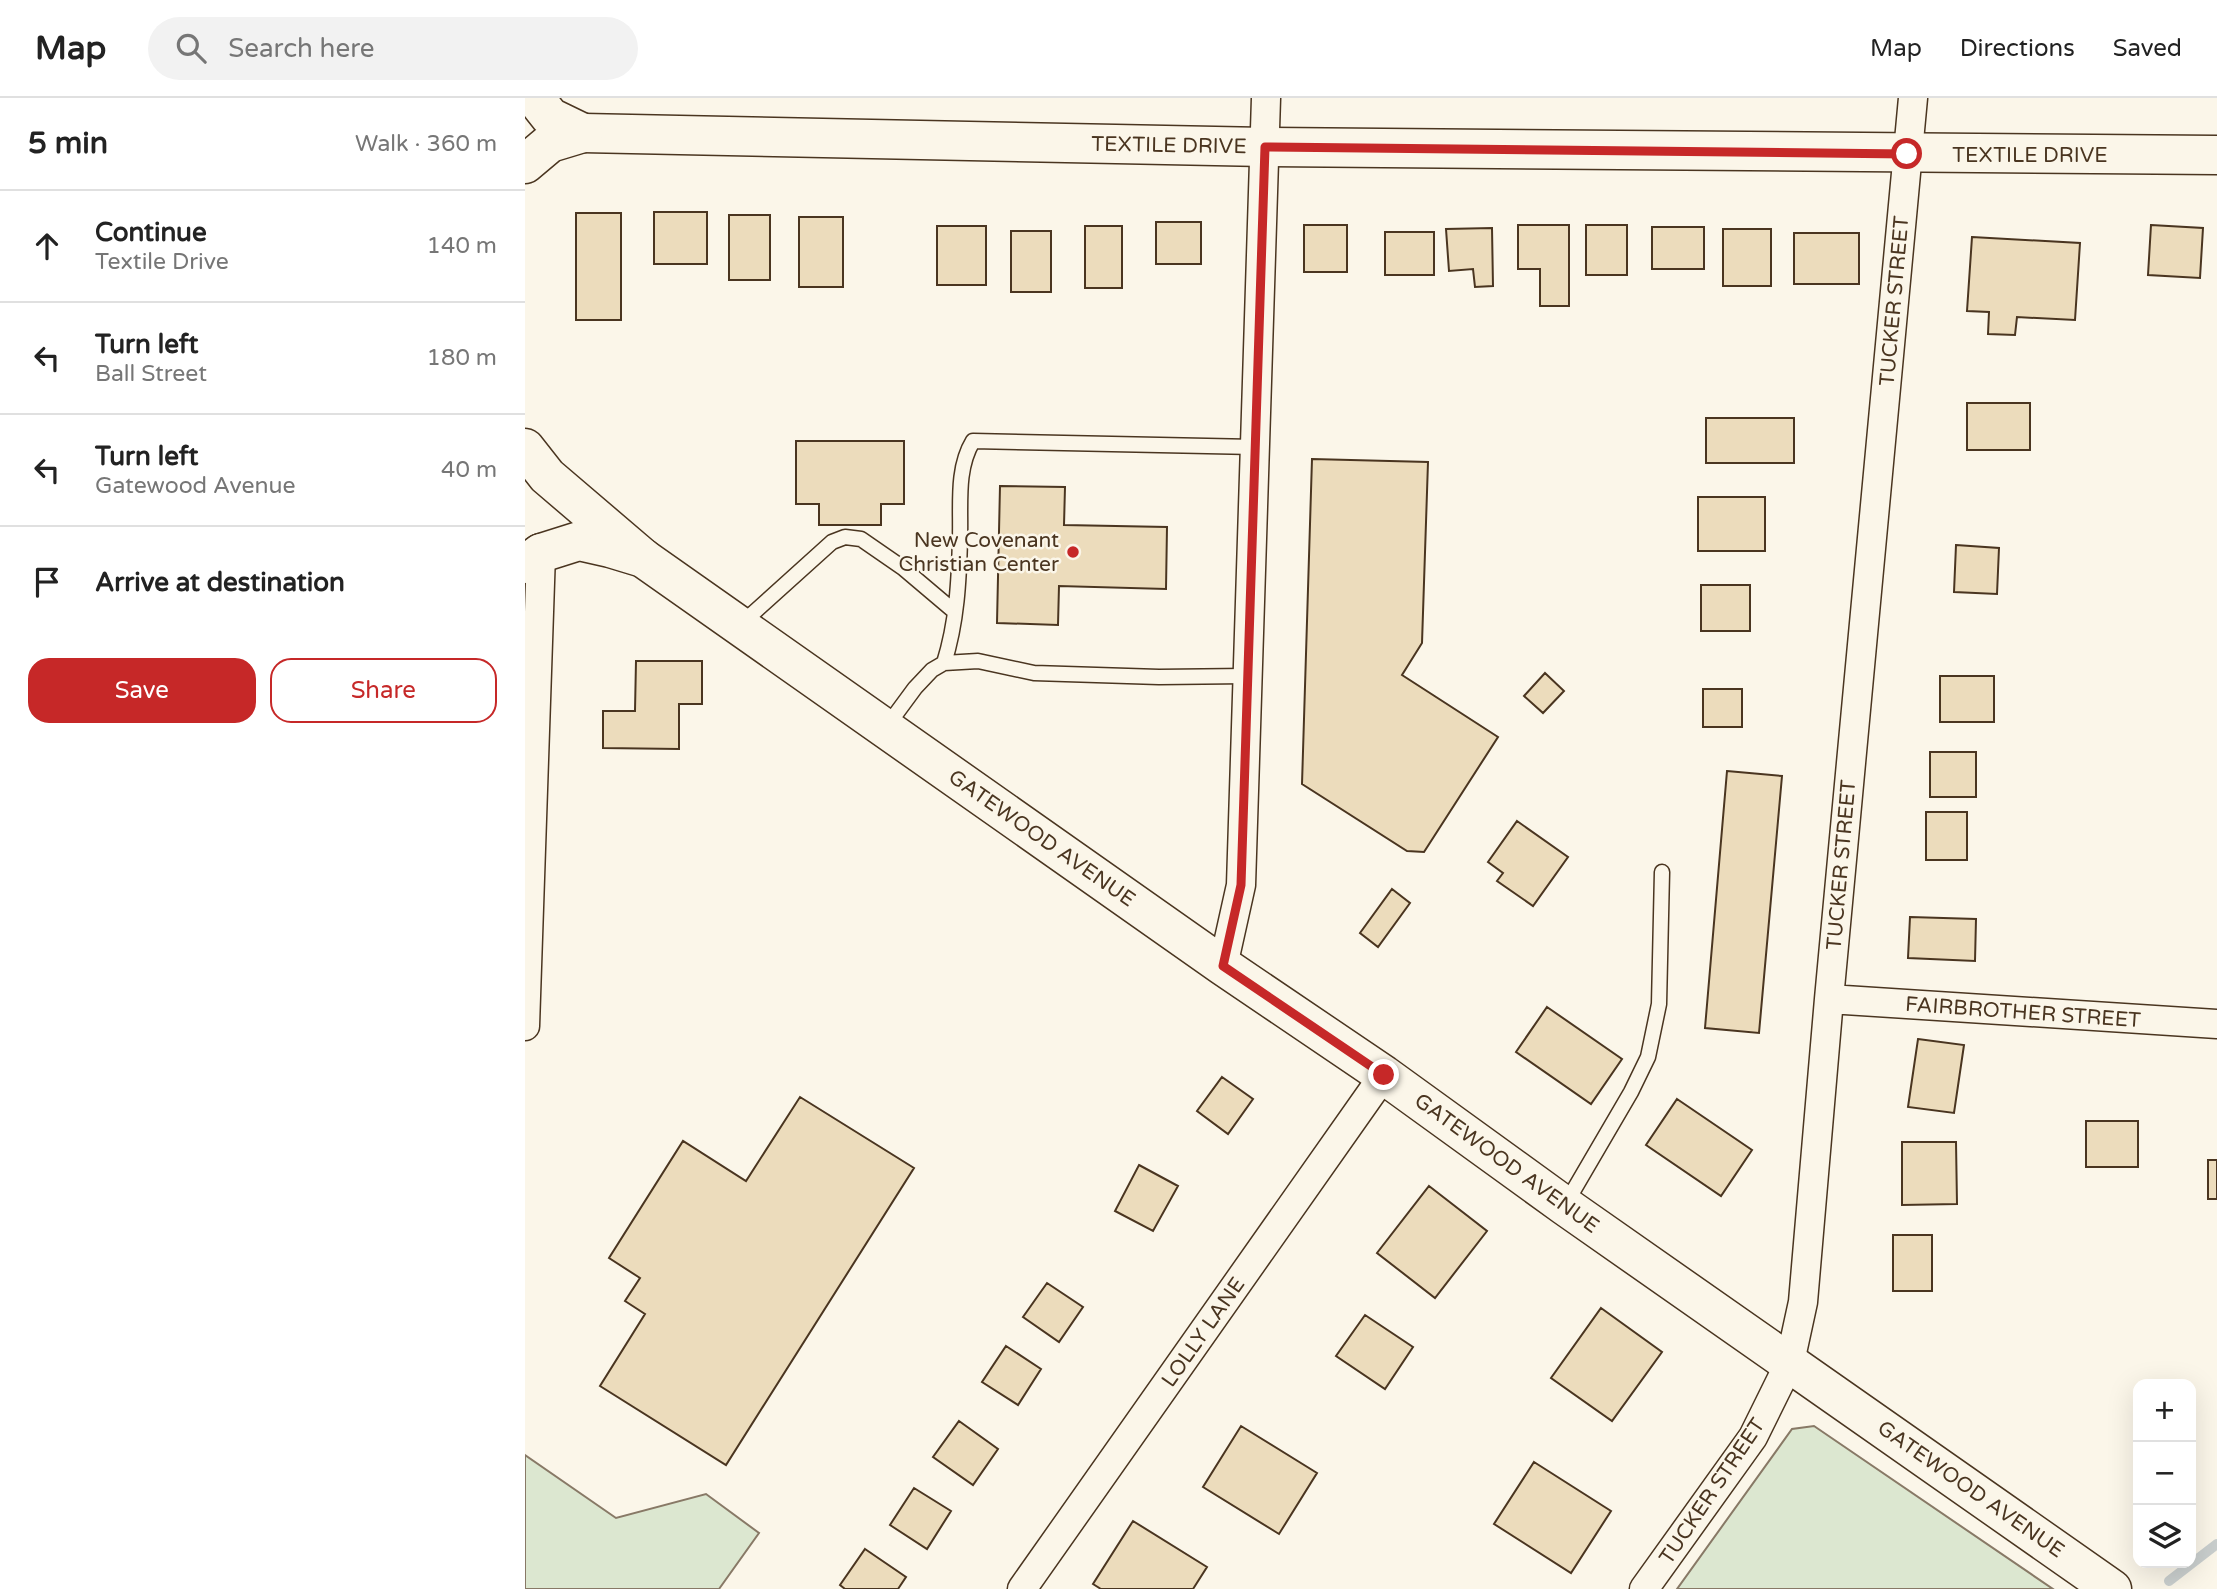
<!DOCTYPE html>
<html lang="en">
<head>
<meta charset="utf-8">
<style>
  :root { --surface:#fff; --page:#f2f2f2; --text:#222; --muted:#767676; --line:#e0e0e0; --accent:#c62828 }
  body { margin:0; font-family:"Varela Round",sans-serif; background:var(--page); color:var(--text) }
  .controls { position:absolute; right:21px; bottom:21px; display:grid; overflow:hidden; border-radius:14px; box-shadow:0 7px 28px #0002 }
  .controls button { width:63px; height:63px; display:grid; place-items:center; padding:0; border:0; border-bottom:2px solid var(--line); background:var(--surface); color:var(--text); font:35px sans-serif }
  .stop { position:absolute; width:21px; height:21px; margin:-16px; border:5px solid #c62828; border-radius:50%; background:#fff }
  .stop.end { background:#c62828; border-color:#fff; box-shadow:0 2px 7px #0008 }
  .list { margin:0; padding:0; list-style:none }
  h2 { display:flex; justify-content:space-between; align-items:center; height:91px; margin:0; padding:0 28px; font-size:30px }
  h2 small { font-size:23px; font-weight:400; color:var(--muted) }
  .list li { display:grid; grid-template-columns:46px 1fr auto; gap:21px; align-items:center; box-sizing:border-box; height:112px; padding:0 28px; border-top:2px solid var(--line) }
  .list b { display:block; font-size:26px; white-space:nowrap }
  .list p { margin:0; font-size:23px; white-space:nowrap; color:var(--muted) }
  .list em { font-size:23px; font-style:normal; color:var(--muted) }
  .actions { display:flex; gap:14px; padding:21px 28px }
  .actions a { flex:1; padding:16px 0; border:2px solid var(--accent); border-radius:21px; text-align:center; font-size:24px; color:var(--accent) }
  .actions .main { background:var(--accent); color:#fff }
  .icon { flex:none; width:38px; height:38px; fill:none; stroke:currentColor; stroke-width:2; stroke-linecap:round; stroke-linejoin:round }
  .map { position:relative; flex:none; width:1692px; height:1491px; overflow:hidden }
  header { display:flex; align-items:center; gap:42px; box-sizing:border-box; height:98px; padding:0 35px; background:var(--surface); border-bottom:2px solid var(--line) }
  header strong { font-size:33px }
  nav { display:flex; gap:38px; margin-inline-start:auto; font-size:24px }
  .search { width:490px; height:63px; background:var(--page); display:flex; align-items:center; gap:18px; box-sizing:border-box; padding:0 24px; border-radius:38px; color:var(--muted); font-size:26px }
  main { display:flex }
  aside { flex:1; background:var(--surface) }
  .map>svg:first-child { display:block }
</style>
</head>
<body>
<header>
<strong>Map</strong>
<div class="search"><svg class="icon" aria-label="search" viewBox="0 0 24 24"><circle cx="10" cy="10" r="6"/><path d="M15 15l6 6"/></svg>Search here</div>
<nav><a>Map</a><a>Directions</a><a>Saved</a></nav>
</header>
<main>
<aside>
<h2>5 min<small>Walk · 360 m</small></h2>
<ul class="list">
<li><svg class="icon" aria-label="ahead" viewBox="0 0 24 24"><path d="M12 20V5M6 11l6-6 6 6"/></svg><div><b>Continue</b><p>Textile Drive</p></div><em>140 m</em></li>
<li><svg class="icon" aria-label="left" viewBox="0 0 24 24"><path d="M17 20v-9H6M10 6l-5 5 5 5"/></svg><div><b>Turn left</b><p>Ball Street</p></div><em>180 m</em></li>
<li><svg class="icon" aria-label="left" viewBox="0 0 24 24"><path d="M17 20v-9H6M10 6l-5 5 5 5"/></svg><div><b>Turn left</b><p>Gatewood Avenue</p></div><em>40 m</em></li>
<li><svg class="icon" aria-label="arrive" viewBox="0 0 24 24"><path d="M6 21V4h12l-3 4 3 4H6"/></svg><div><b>Arrive at destination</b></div></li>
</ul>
<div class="actions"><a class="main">Save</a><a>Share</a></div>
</aside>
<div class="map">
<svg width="1692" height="1491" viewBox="0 0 1692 1491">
  <rect width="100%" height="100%" fill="#fbf6e9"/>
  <!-- green -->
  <path fill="#dce7d0" stroke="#887966" stroke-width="2" d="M 1289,1328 L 1528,1491 L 1152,1491 L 1267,1331 Z
    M 0,1357 L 91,1420 L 181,1396 L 234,1435 L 194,1491 L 0,1491 Z"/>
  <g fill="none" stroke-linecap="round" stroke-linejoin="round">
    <!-- stream -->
    <path stroke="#c9cecd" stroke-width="10" d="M 1644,1483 L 1692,1446"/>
  </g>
  <!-- building -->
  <path fill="#ecdcbc" stroke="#4a3520" stroke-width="2" d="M 129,114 L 182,114 L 182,166 L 129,166 Z
    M 51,115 L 96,115 L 96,222 L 51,222 Z
    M 204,117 L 245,117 L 245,182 L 204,182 Z
    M 274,119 L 318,119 L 318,189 L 274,189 Z
    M 631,124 L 676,124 L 676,166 L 631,166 Z
    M 779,127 L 822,127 L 822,174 L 779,174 Z
    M 993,127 L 1044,127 L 1044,208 L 1015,208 L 1015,171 L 993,171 Z
    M 1061,127 L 1102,127 L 1102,177 L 1061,177 Z
    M 1626,127 L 1678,130 L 1675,180 L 1623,177 Z
    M 412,128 L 461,128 L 461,187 L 412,187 Z
    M 560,128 L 597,128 L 597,190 L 560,190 Z
    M 1127,129 L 1179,129 L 1179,171 L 1127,171 Z
    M 967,130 L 968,188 L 950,189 L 948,171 L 924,173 L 921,131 Z
    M 1198,131 L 1246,131 L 1246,188 L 1198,188 Z
    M 486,133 L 526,133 L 526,194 L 486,194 Z
    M 860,134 L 909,134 L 909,177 L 860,177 Z
    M 1269,135 L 1334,135 L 1334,186 L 1269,186 Z
    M 1447,139 L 1555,145 L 1550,222 L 1492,219 L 1490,237 L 1463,236 L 1464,214 L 1442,213 Z
    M 1442,305 L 1505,305 L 1505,352 L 1442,352 Z
    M 1181,320 L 1269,320 L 1269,365 L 1181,365 Z
    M 271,343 L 379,343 L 379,406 L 356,406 L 356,427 L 294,427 L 294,406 L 271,406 Z
    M 787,361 L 903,364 L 897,545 L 877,577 L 973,639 L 899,754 L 882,753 L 777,686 Z
    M 475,388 L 540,389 L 539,427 L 642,429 L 641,491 L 534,488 L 533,527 L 472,525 Z
    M 1173,399 L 1240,399 L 1240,453 L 1173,453 Z
    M 1431,447 L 1474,450 L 1472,496 L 1429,494 Z
    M 1176,487 L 1225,487 L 1225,533 L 1176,533 Z
    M 111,563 L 177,563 L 177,606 L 154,606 L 154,651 L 78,650 L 78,613 L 110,613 Z
    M 1020,575 L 1039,593 L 1018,615 L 999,598 Z
    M 1415,578 L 1469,578 L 1469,624 L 1415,624 Z
    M 1178,591 L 1217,591 L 1217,629 L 1178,629 Z
    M 1405,654 L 1451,654 L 1451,699 L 1405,699 Z
    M 1202,673 L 1257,678 L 1234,935 L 1180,930 Z
    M 1401,714 L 1442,714 L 1442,762 L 1401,762 Z
    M 992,723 L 1043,759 L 1008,808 L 972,783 L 978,775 L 963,764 Z
    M 867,791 L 885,805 L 853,849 L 835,835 Z
    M 1385,819 L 1451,821 L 1450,863 L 1383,860 Z
    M 1022,909 L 1097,961 L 1066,1006 L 991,954 Z
    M 1393,941 L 1439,947 L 1429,1015 L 1383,1009 Z
    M 697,979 L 728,1001 L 703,1036 L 672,1013 Z
    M 275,999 L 389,1070 L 201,1367 L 75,1288 L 120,1216 L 100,1203 L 115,1180 L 84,1160 L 158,1043 L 221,1083 Z
    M 1152,1001 L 1227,1052 L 1196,1098 L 1121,1047 Z
    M 1561,1023 L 1613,1023 L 1613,1069 L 1561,1069 Z
    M 1377,1044 L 1431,1044 L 1432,1106 L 1377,1107 Z
    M 1683,1062 L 1692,1062 L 1692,1101 L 1683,1101 Z
    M 614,1067 L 653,1088 L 628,1133 L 590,1113 Z
    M 904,1088 L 962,1133 L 910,1200 L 852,1155 Z
    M 1368,1137 L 1407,1137 L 1407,1193 L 1368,1193 Z
    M 522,1185 L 558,1209 L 534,1244 L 498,1219 Z
    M 1076,1210 L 1137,1254 L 1087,1323 L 1026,1280 Z
    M 840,1217 L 888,1249 L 860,1291 L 811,1258 Z
    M 481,1248 L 516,1271 L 493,1307 L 457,1284 Z
    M 434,1323 L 473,1351 L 448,1387 L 408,1359 Z
    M 716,1328 L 792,1375 L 754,1436 L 678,1389 Z
    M 1009,1364 L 1086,1413 L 1046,1475 L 969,1426 Z
    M 389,1390 L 426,1413 L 402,1451 L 365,1427 Z
    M 608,1423 L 682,1469 L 668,1491 L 576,1491 L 568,1486 Z
    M 340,1451 L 381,1479 L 373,1491 L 320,1491 L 315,1487 Z"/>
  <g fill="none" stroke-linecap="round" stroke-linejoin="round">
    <!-- lane casing -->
    <g stroke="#4a3520" stroke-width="17">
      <path id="lane" d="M 215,527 L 307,444 L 320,439 L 336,441 L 378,470 L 430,514
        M 419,565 C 432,524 434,482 435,440 C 436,407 431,371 448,343 L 730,349
        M 362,628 L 390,590 L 407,572 L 419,565 L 453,563 L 509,575 L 634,579 L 722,578
        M 1040,1107 L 1106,994 L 1123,959 L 1134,906 L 1137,774"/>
    </g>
    <!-- street casing -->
    <g stroke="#4a3520" stroke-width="31">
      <path id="street" d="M 698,868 L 716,787 L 741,0
        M 1304,901 L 1692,926
        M 0,928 L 16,455
        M 497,1491 L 859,977
        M 1119,1491 L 1228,1339 L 1265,1264 L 1278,1204 L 1304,901 L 1388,0"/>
    </g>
    <!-- secondary casing -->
    <g stroke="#4a3520" stroke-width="41">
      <path id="secondary" d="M 58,35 L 740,49 L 1692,57
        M 16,455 L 54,443 L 85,450 L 118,460 L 698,868 L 859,977 L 1040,1108 L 1587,1491"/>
    </g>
    <!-- highway casing -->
    <g stroke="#4a3520" stroke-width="41">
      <path id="highway" d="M 10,0 L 25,19 L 58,35
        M 0,66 L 25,45 L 58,35
        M 0,350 L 22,378 L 118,460
        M 0,466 L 16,455"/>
    </g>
    <!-- lane -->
    <use href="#lane" stroke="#fbf6e9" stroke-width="14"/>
    <!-- street -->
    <use href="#street" stroke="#fbf6e9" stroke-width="28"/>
    <!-- secondary -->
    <use href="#secondary" stroke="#fbf6e9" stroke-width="38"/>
    <!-- highway -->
    <use href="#highway" stroke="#fbf6e9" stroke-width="38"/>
  </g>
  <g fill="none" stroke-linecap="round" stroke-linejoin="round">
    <!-- route -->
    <path stroke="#c62828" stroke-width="9" d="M 859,977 L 698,868 L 716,787 L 740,49 L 1382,56"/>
  </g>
  <!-- markers -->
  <circle fill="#c62828" stroke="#fbf6e9" stroke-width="2.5" cx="548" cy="454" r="7"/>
  <g text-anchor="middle" stroke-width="5" stroke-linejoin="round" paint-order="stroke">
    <!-- street labels -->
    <g font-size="21" fill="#4a3520" stroke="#fbf6e9">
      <text transform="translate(644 47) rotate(1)" y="7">TEXTILE DRIVE</text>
      <text x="1505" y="64">TEXTILE DRIVE</text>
      <text transform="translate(1369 203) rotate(-85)" y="7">TUCKER STREET</text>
      <text transform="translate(517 740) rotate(35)" y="7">GATEWOOD AVENUE</text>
      <text transform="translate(1316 767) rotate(-85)" y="7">TUCKER STREET</text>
      <text transform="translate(1498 914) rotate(4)" y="7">FAIRBROTHER STREET</text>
      <text transform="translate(982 1065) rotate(36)" y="7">GATEWOOD AVENUE</text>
      <text transform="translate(678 1234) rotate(-55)" y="7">LOLLY LANE</text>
      <text transform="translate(1446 1391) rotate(35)" y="7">GATEWOOD AVENUE</text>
      <text transform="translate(1187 1393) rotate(-56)" y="7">TUCKER STREET</text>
    </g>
    <!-- poi labels -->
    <g font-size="21" fill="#4a3520" stroke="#fbf6e9" text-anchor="end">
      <text x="534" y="449">New Covenant<tspan x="534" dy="24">Christian Center</tspan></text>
    </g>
  </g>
</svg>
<div class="controls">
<button>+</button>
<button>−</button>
<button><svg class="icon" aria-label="layers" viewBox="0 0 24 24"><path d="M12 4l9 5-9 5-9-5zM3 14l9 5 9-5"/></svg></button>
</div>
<div class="stop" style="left:1382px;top:56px"></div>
<div class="stop end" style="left:859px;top:977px"></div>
</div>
</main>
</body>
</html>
